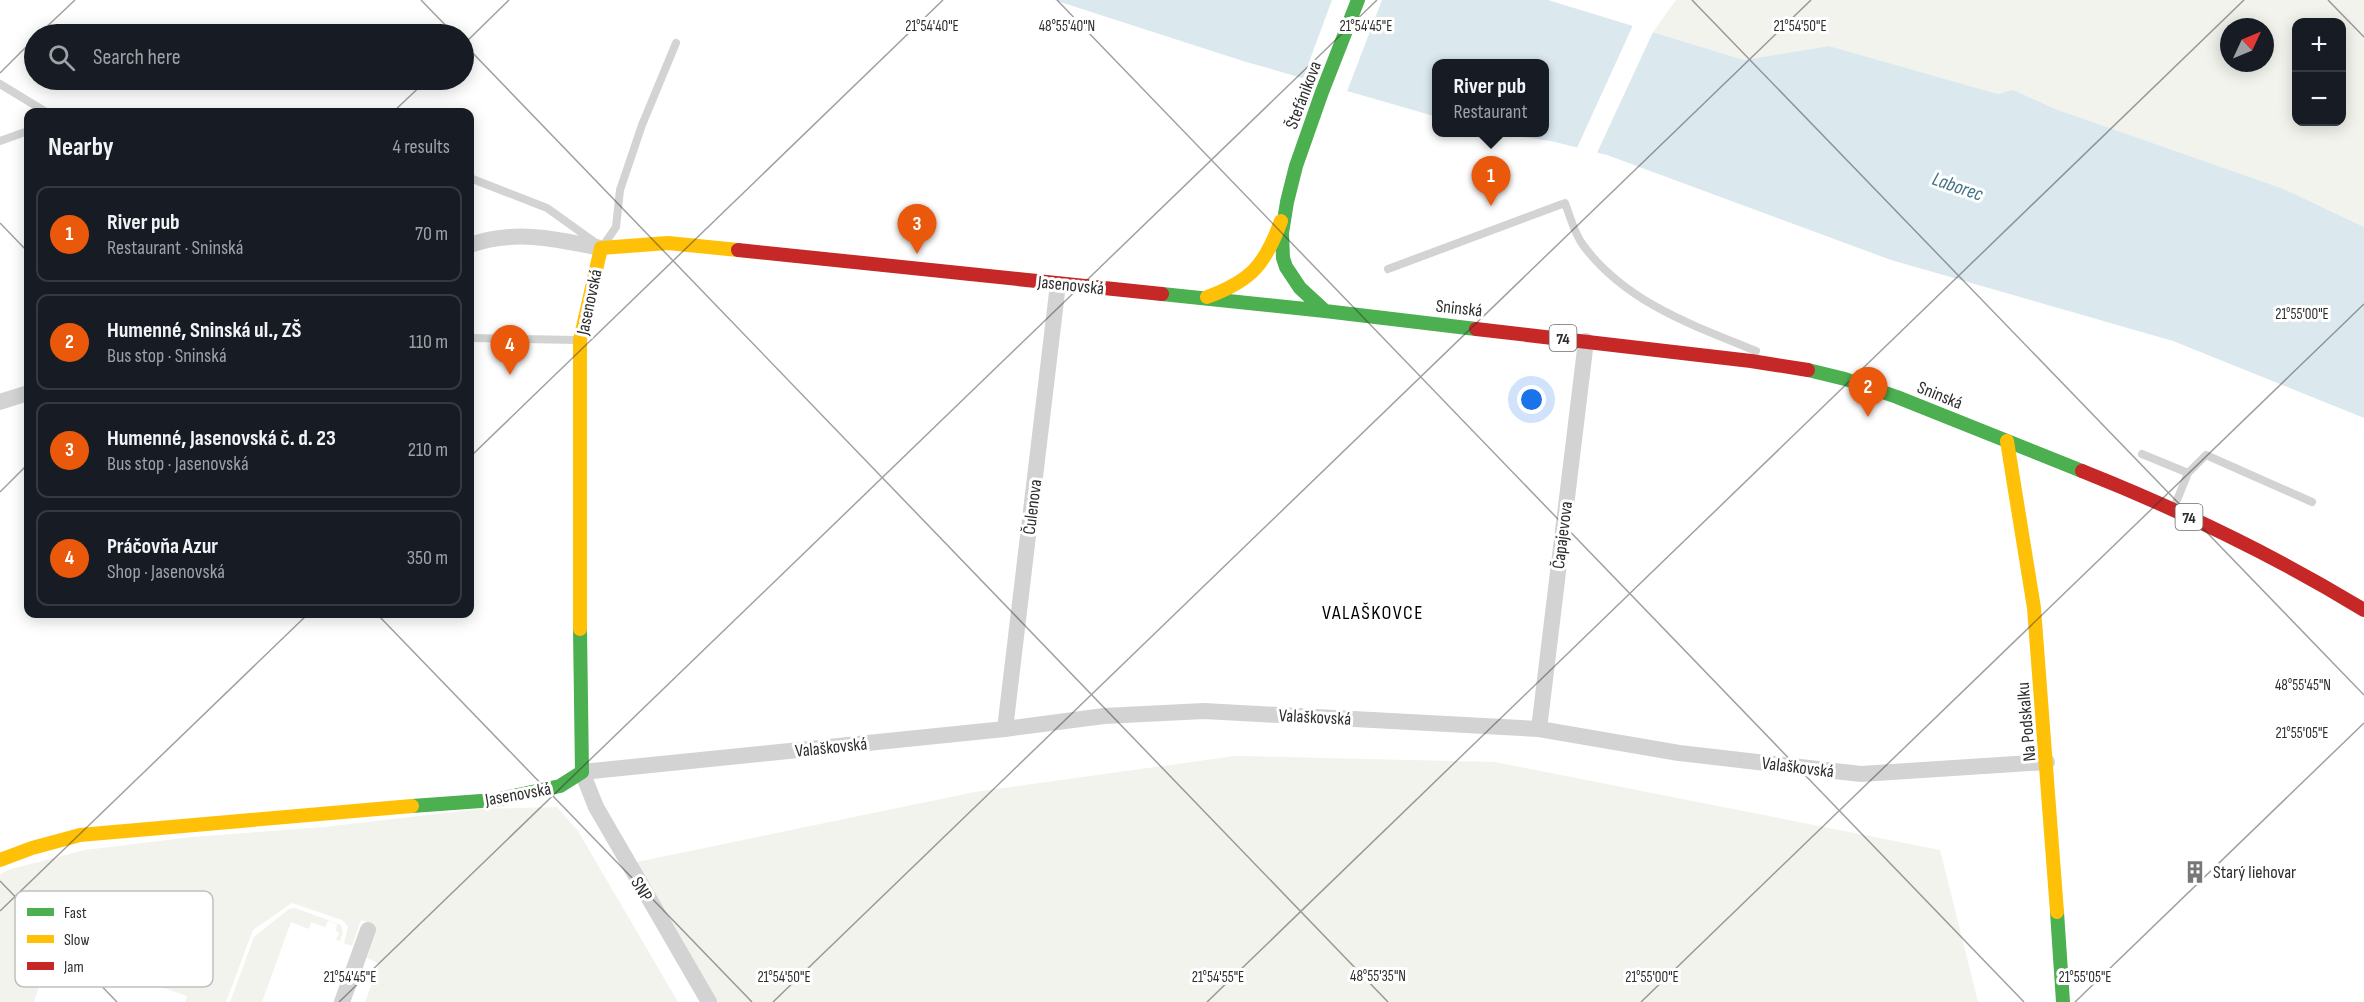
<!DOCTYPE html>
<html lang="en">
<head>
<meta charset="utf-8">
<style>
  :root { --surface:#171b24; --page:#242831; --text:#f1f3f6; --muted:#9ea1a6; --line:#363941; --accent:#ea580c }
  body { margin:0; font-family:"Sofia Sans Condensed",sans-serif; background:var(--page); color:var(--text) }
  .controls { position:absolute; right:18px; top:18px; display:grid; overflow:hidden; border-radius:12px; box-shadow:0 3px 15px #0003 }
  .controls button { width:54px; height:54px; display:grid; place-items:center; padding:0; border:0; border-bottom:2px solid var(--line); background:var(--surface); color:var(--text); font:30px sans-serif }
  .compass { position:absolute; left:2220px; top:18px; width:54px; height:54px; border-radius:50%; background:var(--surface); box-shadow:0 3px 15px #0003; rotate:46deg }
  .you { position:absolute; left:1532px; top:400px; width:21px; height:21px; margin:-15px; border:4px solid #fff; border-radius:50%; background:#1a73e8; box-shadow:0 0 0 9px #1a73e833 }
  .badge { display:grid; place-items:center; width:39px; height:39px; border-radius:50%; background:var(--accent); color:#fff; font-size:20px; font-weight:700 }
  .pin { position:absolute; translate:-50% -50px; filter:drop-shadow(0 2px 3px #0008) }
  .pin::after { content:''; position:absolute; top:32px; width:21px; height:18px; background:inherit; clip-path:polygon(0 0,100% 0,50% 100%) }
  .popup { position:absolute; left:1432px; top:59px; width:117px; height:78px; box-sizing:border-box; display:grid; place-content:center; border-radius:12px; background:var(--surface); filter:drop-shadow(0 2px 4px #0005); font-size:20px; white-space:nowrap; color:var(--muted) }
  .popup b { font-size:22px; color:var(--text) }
  .popup::after { content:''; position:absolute; left:50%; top:100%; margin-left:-12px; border:12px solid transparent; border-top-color:var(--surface) }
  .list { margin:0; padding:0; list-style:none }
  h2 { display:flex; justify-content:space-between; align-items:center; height:78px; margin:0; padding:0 24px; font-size:26px }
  h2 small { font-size:20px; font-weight:400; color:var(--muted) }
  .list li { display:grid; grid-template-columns:39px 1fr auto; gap:18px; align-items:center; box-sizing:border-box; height:96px; margin:0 12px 12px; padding:0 12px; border:2px solid var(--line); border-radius:12px }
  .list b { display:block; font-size:22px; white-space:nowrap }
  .list p { margin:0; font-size:20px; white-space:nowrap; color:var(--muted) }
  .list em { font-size:20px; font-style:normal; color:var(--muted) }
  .icon { flex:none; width:33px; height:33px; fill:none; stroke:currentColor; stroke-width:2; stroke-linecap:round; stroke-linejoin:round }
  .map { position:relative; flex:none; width:2364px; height:1002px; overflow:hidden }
  .search { position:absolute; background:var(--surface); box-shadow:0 3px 15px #0003; left:24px; top:24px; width:450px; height:66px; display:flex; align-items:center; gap:15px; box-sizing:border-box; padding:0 21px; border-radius:33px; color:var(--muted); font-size:22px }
  .panel { position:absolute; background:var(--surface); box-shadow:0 3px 15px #0003; left:24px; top:108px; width:450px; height:510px; border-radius:12px }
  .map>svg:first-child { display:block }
</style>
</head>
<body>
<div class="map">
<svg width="2364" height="1002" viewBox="0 0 2364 1002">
  <rect width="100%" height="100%" fill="#fff"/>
  <!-- green -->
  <path fill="#f1f3ec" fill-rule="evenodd" d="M 1676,0 L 2364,0 L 2364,227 L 2284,189 L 2054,109 L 2013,91 L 1998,94 L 1829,46 L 1744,60 L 1653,32 ZM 2296,22 L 2342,22 L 2342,122 L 2296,122 ZM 2229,27 L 2265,27 L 2265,63 L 2229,63 Z
    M 1235,756 L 1495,762 L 1940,850 L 1978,1002 L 709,1002 L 627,864 L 975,792 Z
    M 557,807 L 578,831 L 678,1002 L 365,1002 L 379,964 L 367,958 L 376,933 L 374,924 L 361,920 L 352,946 L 344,943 L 348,927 L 342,920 L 292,903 L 253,930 L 226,1002 L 185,1002 L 187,996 L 63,953 L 57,969 L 46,965 L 34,1002 L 0,1002 L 0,874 L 11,869 L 85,850 L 192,837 L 324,827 L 480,809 Z
    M 295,908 L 341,925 L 343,933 L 340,941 L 336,940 L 339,933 L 336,931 L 337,924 L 328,921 L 325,927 L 311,922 L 309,929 L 291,922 L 262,1002 L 230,1002 L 254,937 L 289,909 Z"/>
  <!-- water -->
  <path fill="#dbe9ee" d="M 1054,0 L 1548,0 L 1744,60 L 1829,46 L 1998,94 L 2013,90 L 2055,109 L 2284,189 L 2364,227 L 2364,418 L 2173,341 L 1891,260 L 1607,155 L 1551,141 L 1492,133 L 1545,132 L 1545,64 L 1437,64 L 1437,117 L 1243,61 Z"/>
  <!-- pier -->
  <path fill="#fff" d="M 1332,0 L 1382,0 L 1346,94 L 1302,81 Z
    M 1634,23 L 1654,30 L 1596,155 L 1576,150 Z"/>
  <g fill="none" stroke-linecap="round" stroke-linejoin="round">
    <!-- lane -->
    <path stroke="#d3d3d3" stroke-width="8" d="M 0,84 L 46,112
      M 0,141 L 28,131
      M 470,178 L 547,208 L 596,243
      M 605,243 L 616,227 L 620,190 L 642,125 L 676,43
      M 1388,269 L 1565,203 C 1570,216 1574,233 1583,245 C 1625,302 1692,325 1756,351
      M 470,338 L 577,340
      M 2142,454 L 2188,473
      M 2175,505 L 2188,473 L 2206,455 L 2312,502"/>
    <!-- street -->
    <path stroke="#d3d3d3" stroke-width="16" d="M 470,245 C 514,229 557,239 601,248
      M 0,402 L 28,393
      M 1005,729 L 1058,284
      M 1539,729 L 1586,341
      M 342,1002 L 368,930
      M 709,1002 L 596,807 L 582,772 L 1005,729 L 1104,716 L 1204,711 L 1539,729 L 1679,753 L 1861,774 L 2047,762"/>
    <!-- fast -->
    <path stroke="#4caf50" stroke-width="14" d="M 1358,0 L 1322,92 L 1296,166 L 1287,202 L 1282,233 L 1283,258 L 1286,267 L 1300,288 L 1325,311 L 1476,329
      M 1162,294 L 1325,311
      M 1808,370 L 1845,379 L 1897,397 L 2082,471
      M 412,806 L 495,800 L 560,786 L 582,772 L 580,629
      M 2057,912 L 2063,1002"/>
    <!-- slow -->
    <path stroke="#ffc107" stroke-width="14" d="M 1207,297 C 1251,281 1265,265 1281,221
      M 2007,441 L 2034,608 L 2057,912
      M 580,629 L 580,340 L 601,248 L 668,243 L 738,250
      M 0,860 L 32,848 L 80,835 L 412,806"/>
    <!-- jam -->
    <path stroke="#c62828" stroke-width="14" d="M 738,250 L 1162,294
      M 1476,329 L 1751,361 L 1808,370
      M 2082,471 C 2180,510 2274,555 2364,610"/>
  </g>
  <!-- ticks -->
  <path fill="none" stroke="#2e2e2e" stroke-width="1.5" stroke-opacity="0.45" d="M 421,0 L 454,34M 1057,0 L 2024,1002M 1692,0 L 2364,695M 2328,0 L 2364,37M 39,34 L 75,0M 464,44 L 509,0M 464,44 L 1388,1002M 0,73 L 34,39M 393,112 L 427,80M 0,223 L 28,252M 470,457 L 943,0M 0,492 L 28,464M 377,614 L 752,1002M 0,881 L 117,1002M 0,911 L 308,614M 339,1002 L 1377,0M 773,1002 L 1811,0M 1207,1002 L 2244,0M 1641,1002 L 2364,304M 2075,1002 L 2364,723"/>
  <!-- icons -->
  <defs>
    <g id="building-bare" transform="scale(1.8)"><path d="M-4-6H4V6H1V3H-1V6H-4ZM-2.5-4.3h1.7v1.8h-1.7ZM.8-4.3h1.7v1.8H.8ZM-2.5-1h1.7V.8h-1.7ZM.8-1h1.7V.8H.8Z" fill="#777" stroke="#fff" stroke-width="2.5" paint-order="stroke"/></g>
  </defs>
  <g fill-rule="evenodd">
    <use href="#building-bare" x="2195" y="872"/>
  </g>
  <g text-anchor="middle" stroke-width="6" stroke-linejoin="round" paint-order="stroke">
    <!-- shield labels -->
    <g fill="#fff" stroke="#6d6d6d" stroke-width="1.5">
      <rect x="1549.5" y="325" width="27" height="26" rx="4.5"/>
      <rect x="2175.5" y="504" width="27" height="26" rx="4.5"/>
    </g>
    <g font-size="16" font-weight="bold" fill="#2e2e2e">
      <text x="1563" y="344">74</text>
      <text x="2189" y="523">74</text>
    </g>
    <!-- street labels -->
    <g font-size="18" fill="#2e2e2e" stroke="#fff">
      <text transform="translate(1303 95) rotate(-69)" y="6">Štefánikova</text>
      <text transform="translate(1071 285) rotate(6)" y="6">Jasenovská</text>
      <text transform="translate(589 302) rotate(-78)" y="6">Jasenovská</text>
      <text transform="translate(1459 308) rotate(6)" y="6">Sninská</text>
      <text transform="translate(1940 395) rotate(22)" y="6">Sninská</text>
      <text transform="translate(1032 507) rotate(-83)" y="6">Čulenova</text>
      <text transform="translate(1562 535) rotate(-83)" y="6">Čapajevova</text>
      <text transform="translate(1315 717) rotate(3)" y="6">Valaškovská</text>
      <text transform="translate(2026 722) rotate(-95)" y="6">Na Podskalku</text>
      <text transform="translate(831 747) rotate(-6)" y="6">Valaškovská</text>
      <text transform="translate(1798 767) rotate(7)" y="6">Valaškovská</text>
      <text transform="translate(518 794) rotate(-10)" y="6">Jasenovská</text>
      <text transform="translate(642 889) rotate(59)" y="6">SNP</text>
    </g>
    <!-- poi labels -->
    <g font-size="18" fill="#2e2e2e" stroke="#fff" text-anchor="start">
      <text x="2213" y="878">Starý liehovar</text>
    </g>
    <!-- water labels -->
    <g font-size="20" font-style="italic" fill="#457487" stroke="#fff">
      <text transform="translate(1958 186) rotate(19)" y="7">Laborec</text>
    </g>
    <!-- neighbourhood labels -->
    <g font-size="20" letter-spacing="1.5" fill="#000" stroke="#fff">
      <text x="1373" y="619">VALAŠKOVCE</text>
    </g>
  </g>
  <!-- legend -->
  <rect x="15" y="891" width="198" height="96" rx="9" fill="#fff" stroke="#c0c0c0" stroke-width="1.5"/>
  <rect x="27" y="908" width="27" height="8" fill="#4caf50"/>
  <rect x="27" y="935" width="27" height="8" fill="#ffc107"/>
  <rect x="27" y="962" width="27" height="8" fill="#c62828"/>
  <g font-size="16" fill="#2e2e2e">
    <text x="64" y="918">Fast</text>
    <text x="64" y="945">Slow</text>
    <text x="64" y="972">Jam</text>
  </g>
  <g font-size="15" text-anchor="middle" fill="#2e2e2e" stroke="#fff" stroke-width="6" stroke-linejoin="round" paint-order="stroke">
    <text x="932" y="31">21°54'40"E</text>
    <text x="1366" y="31">21°54'45"E</text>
    <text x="1800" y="31">21°54'50"E</text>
    <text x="1067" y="31">48°55'40"N</text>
    <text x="2302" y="319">21°55'00"E</text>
    <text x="2303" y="690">48°55'45"N</text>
    <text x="2302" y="738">21°55'05"E</text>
    <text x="1378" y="981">48°55'35"N</text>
    <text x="350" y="982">21°54'45"E</text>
    <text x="784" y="982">21°54'50"E</text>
    <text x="1218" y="982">21°54'55"E</text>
    <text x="1652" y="982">21°55'00"E</text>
    <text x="2085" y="982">21°55'05"E</text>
  </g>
</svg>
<div class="controls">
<button>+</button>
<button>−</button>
</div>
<svg class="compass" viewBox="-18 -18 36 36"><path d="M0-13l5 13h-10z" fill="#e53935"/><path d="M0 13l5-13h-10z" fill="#9ea1a6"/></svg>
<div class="you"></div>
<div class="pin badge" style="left:1491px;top:206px">1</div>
<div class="popup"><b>River pub</b>Restaurant</div>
<div class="pin badge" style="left:1868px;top:417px">2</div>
<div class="pin badge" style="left:917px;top:254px">3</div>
<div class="pin badge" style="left:510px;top:375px">4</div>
<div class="search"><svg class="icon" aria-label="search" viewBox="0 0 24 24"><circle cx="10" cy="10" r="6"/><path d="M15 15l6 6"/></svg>Search here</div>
<section class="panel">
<h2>Nearby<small>4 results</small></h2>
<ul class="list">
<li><span class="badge">1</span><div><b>River pub</b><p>Restaurant · Sninská</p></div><em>70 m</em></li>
<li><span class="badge">2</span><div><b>Humenné, Sninská ul., ZŠ</b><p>Bus stop · Sninská</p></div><em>110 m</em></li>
<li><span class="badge">3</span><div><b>Humenné, Jasenovská č. d. 23</b><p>Bus stop · Jasenovská</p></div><em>210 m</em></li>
<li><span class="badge">4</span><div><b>Práčovňa Azur</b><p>Shop · Jasenovská</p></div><em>350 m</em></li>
</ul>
</section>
</div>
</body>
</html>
